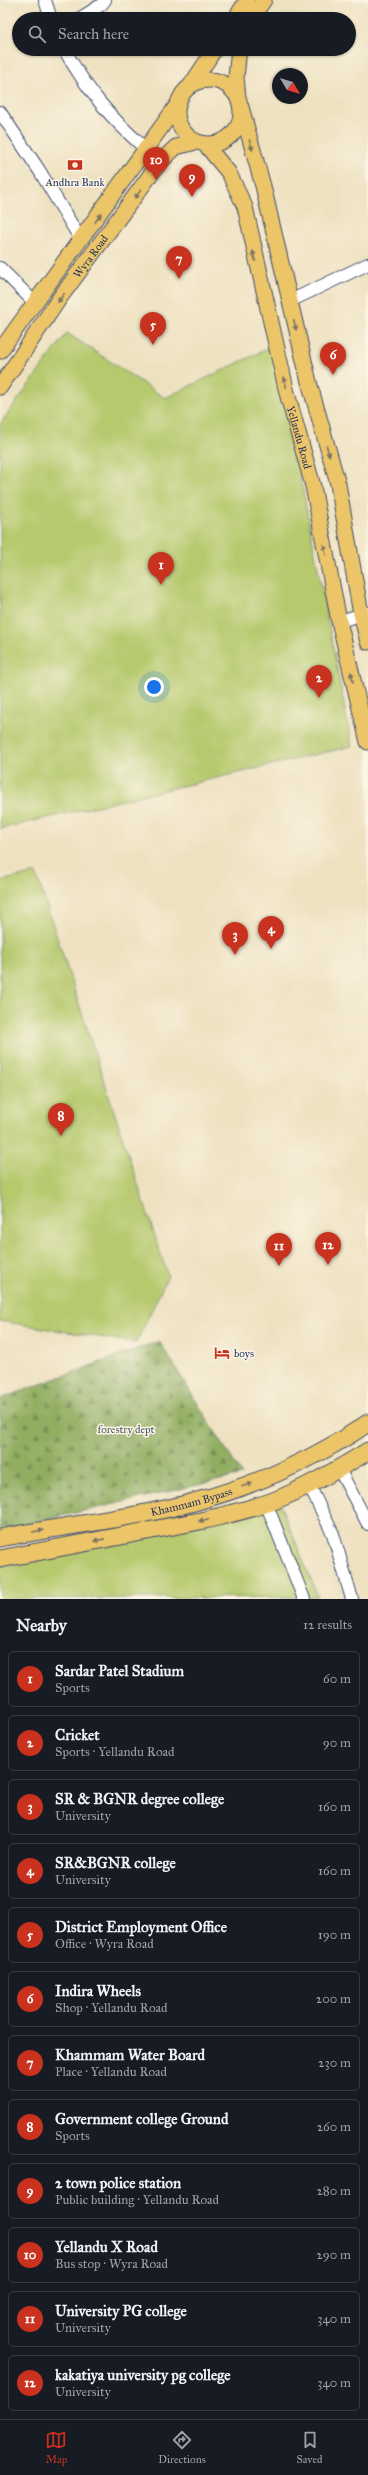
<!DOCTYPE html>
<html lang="en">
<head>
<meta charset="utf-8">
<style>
  :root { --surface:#171b24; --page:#242831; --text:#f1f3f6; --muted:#9ea1a6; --line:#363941; --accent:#c8321e }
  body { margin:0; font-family:"IM FELL Great Primer",serif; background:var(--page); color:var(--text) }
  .compass { position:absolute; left:272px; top:68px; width:36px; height:36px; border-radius:50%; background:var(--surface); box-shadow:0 1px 3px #0004; rotate:128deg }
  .you { position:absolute; left:154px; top:687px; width:14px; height:14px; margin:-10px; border:3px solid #fff; border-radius:50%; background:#1a73e8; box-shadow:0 0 0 6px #1a73e833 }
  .badge { display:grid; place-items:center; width:26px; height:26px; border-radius:50%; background:var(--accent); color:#fff; font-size:13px; font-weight:700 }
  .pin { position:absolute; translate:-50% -33px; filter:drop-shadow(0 1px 2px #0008) }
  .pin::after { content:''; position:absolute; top:21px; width:14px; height:12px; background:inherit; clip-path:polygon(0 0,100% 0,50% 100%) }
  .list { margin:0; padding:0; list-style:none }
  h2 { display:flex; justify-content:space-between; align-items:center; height:52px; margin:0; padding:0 16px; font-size:17px }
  h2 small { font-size:13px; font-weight:400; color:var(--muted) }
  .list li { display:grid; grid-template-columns:26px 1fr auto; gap:12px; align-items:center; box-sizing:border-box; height:56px; margin:0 8px 8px; padding:0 8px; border:1px solid var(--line); border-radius:6px }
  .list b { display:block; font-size:15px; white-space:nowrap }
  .list p { margin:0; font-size:13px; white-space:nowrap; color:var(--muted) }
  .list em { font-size:13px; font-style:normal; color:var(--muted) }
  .icon { flex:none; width:22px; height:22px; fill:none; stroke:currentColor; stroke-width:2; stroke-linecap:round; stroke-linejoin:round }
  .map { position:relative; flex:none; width:368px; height:1599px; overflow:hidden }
  .search { position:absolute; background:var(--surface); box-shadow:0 1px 3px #0004; left:12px; right:12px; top:12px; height:44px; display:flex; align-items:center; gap:10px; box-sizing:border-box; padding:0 14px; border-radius:22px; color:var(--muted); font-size:15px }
  .sheet { height:820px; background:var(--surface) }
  nav { display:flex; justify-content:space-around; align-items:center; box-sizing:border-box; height:56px; border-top:1px solid var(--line); background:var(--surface); font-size:11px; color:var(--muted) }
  nav a { display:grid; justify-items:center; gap:2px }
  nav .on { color:var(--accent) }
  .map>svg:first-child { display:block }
</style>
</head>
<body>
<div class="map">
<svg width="368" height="1599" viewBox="0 0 368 1599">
  <defs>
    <pattern id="forest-firs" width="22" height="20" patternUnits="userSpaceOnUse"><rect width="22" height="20" fill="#90ad60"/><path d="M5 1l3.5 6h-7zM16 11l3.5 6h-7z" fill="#758d52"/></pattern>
  </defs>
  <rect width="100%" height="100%" fill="#fcf5e5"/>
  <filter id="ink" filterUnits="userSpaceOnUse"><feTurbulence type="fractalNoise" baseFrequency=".025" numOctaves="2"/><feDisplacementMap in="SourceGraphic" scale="8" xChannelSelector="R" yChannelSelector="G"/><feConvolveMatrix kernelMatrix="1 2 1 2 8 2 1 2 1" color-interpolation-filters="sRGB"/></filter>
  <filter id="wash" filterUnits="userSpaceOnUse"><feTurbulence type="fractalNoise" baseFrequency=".012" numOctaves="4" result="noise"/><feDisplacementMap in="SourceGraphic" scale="16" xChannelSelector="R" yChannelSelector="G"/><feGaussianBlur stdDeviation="0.9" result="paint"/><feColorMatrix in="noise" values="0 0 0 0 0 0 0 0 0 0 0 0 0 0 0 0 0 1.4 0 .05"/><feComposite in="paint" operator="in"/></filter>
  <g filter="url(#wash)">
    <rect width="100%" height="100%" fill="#eee1c0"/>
    <!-- green -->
    <path fill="#b6c96d" stroke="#687c66" d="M 67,333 L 165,398 L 275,345 L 352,746 L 0,829 L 0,424 Z
      M 36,873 L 168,1276 L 136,1343 L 0,1321 L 0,881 Z
      M 280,1504 L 318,1597 L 0,1599 L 0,1567 Z"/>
    <!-- forest -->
    <path fill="url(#forest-firs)" stroke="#566e5f" d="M 159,1341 L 242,1475 L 0,1530 L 0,1399 Z"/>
  </g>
  <g filter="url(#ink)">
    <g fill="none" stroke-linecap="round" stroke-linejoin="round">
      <!-- minor casing -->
      <g stroke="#3b4a6d" stroke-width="14">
        <path id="minor" d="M 45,0 L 51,19
          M 79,19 L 101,5 L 105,0
          M 64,49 C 88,91 109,117 146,149
          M 0,112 L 39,170 L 81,240
          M 0,268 L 34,302
          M 290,301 L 368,264
          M 339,621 L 368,613
          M 339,1469 L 368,1524
          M 309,1485 L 333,1534 L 352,1599
          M 266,1503 L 304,1599"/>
      </g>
      <!-- major casing -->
      <g stroke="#3b4a6d" stroke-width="17">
        <g id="major">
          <path d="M 235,19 L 247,0"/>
          <path d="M 251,19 L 264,0"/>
          <circle cx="209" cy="112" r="32"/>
          <path d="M 191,85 L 215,49"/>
          <path d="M 238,98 L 236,77 L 239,49"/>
          <path d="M 241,107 L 263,186 L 309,382 L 338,484 L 361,614 L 368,642"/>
          <path id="s1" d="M 205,144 L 229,173 L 245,207 L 287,393 L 313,486 L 339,621 L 368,742"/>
          <path d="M 0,351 L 178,104"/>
          <path id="s2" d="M 0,387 L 59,299 L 160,162 L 176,147 L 196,142"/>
        </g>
      </g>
      <!-- highway casing -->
      <g stroke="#3b4a6d" stroke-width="19">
        <g id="highway">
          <path id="s3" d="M 0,1538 C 65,1525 131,1519 194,1502 C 257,1485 315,1459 368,1423"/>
          <path d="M 0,1559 L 205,1520 C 229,1514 253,1509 276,1500 C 308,1487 339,1469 368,1451"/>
        </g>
      </g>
      <!-- minor -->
      <use href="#minor" stroke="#fff" stroke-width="12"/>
      <!-- major -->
      <use href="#major" stroke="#ecc569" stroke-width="15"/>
      <!-- highway -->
      <use href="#highway" stroke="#ecc569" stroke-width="17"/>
    </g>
    <!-- one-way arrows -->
    <defs><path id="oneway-solid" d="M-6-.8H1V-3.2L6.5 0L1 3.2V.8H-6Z"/></defs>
    <g fill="#797263">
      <use href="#oneway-solid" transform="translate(251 145) rotate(73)"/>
      <use href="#oneway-solid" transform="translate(138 194) rotate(125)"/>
      <use href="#oneway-solid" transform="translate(98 218) rotate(-55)"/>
      <use href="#oneway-solid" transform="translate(254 256) rotate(-104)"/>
      <use href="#oneway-solid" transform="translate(61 298) rotate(126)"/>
      <use href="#oneway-solid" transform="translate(295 325) rotate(77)"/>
      <use href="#oneway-solid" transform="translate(285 382) rotate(-104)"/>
      <use href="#oneway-solid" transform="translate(328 451) rotate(74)"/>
      <use href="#oneway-solid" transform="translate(325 550) rotate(-101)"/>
      <use href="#oneway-solid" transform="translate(352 677) rotate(-103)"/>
      <use href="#oneway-solid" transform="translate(247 1485) rotate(-18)"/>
      <use href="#oneway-solid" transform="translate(204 1520) rotate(167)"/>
      <use href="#oneway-solid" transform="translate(38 1531) rotate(-9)"/>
      <use href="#oneway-solid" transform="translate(99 1540) rotate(169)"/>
    </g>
  </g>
  <!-- icons -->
  <defs>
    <g id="bank-bare" transform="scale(1.2)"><path d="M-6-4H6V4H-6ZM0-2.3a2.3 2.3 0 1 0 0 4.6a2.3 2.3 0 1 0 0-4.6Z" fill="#c8321e" stroke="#fcf5e5" stroke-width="2.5" paint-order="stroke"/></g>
    <g id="hotel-bare" transform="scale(1.2)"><path d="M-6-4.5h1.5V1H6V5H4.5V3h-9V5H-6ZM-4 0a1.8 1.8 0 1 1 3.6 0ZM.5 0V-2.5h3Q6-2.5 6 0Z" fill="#c8321e" stroke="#fcf5e5" stroke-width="2.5" paint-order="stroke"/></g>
  </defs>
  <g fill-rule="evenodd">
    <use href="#bank-bare" x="75" y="165"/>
    <use href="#hotel-bare" x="222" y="1353"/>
  </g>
  <g text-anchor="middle" stroke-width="3" stroke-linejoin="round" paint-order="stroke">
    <!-- poi labels -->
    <g font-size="11" fill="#1b2f5e" stroke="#fcf5e5">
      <text x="75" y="186">Andhra Bank</text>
      <text x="234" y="1357" text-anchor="start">boys</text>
    </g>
    <!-- street labels -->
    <g font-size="11" fill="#1b2f5e" stroke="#fcf5e5">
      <text dy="4" stroke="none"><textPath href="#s2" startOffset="159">Wyra Road</textPath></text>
      <text dy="4" stroke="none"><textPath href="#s1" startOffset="312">Yellandu Road</textPath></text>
      <text dy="4" stroke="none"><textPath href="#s3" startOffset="195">Khammam Bypass</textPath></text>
    </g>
    <!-- park labels -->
    <g font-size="11" fill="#425662" stroke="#fcf5e5">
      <text x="126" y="1433">forestry dept</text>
    </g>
  </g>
</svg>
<svg class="compass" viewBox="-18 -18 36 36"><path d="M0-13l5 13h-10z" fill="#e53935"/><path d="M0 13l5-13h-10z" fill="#9ea1a6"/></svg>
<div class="you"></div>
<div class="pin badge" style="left:161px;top:585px">1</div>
<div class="pin badge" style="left:319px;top:698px">2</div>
<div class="pin badge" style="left:235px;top:955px">3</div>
<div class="pin badge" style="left:271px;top:949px">4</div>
<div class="pin badge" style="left:153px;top:345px">5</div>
<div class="pin badge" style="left:333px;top:375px">6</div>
<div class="pin badge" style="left:179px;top:279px">7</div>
<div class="pin badge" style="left:61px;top:1136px">8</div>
<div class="pin badge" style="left:192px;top:197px">9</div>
<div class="pin badge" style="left:156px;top:180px">10</div>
<div class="pin badge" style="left:279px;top:1266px">11</div>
<div class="pin badge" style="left:328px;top:1265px">12</div>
<div class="search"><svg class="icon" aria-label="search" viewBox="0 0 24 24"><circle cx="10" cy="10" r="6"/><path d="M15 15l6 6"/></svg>Search here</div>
</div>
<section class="sheet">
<h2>Nearby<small>12 results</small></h2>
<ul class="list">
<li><span class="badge">1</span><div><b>Sardar Patel Stadium</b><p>Sports</p></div><em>60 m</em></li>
<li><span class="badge">2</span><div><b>Cricket</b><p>Sports · Yellandu Road</p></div><em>90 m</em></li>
<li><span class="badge">3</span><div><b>SR &amp; BGNR degree college</b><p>University</p></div><em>160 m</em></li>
<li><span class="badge">4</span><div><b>SR&amp;BGNR college</b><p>University</p></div><em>160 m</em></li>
<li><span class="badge">5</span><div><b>District Employment Office</b><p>Office · Wyra Road</p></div><em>190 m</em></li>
<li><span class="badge">6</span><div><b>Indira Wheels</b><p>Shop · Yellandu Road</p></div><em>200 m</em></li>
<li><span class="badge">7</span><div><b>Khammam Water Board</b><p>Place · Yellandu Road</p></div><em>230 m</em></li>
<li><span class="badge">8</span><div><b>Government college Ground</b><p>Sports</p></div><em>260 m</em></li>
<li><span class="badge">9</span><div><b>2 town police station</b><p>Public building · Yellandu Road</p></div><em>280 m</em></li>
<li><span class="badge">10</span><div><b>Yellandu X Road</b><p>Bus stop · Wyra Road</p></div><em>290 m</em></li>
<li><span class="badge">11</span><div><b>University PG college</b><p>University</p></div><em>340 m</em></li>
<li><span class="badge">12</span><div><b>kakatiya university pg college</b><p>University</p></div><em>340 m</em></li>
</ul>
</section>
<nav>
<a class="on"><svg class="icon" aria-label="map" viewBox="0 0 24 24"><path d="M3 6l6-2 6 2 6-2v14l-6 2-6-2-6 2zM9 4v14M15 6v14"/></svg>Map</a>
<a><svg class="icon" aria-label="directions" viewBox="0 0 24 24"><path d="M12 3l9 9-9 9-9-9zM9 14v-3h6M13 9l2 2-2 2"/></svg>Directions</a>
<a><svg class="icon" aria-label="saved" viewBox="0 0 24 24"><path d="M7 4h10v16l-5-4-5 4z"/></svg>Saved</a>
</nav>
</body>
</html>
